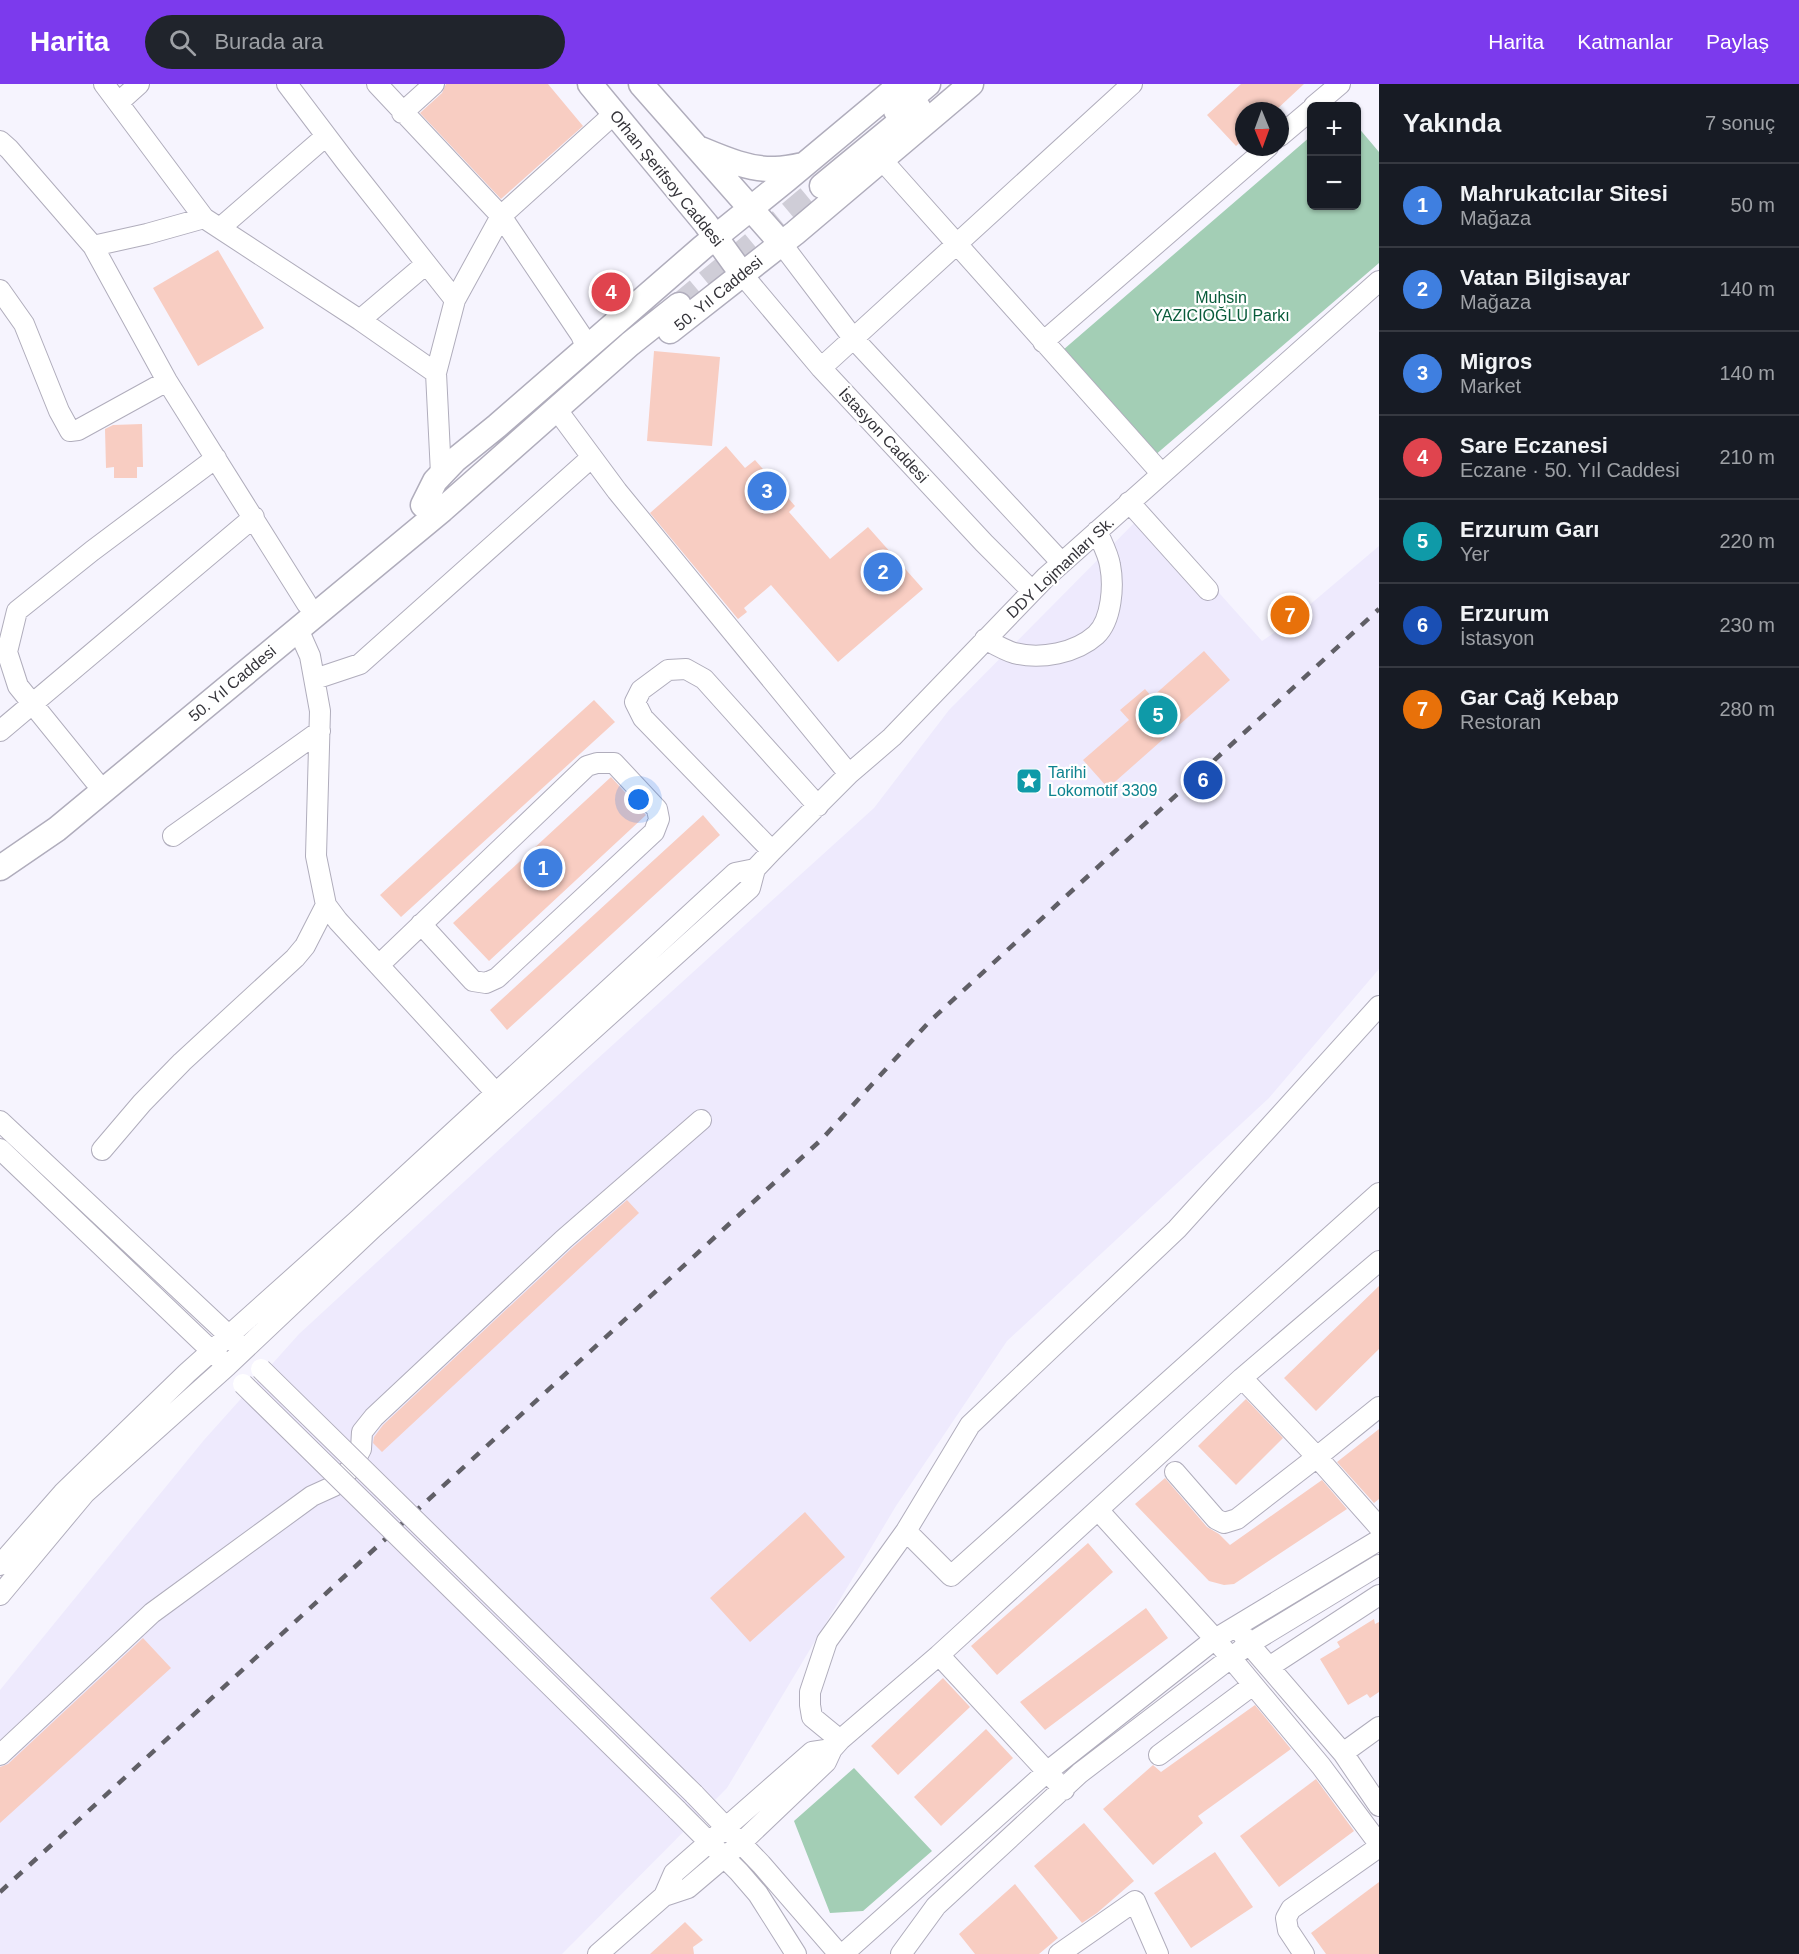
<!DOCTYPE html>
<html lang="tr">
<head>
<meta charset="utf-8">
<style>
  :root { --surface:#171b24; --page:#20242c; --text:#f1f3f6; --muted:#9ea1a6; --line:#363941; --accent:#7c3aed }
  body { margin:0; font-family:Helvetica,sans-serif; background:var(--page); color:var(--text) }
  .controls { position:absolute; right:18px; top:18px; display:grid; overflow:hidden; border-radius:9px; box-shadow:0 2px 4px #0004 }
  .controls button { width:54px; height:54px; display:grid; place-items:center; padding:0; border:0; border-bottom:2px solid var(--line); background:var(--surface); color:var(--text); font:30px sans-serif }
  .compass { position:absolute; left:1235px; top:18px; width:54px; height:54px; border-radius:50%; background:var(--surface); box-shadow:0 2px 4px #0004; rotate:179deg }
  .you { position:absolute; left:639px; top:716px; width:21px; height:21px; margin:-15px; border:4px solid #fff; border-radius:50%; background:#1a73e8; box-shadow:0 0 0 9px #1a73e833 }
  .badge { display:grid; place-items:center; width:39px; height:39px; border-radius:50%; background:var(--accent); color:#fff; font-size:20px; font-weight:700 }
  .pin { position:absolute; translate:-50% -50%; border:3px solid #fff; box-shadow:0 2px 6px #0006 }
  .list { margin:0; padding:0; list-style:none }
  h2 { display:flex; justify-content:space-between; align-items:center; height:78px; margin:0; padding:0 24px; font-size:26px }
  h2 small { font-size:20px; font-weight:400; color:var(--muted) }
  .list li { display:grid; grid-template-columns:39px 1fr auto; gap:18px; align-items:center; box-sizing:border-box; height:84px; padding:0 24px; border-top:2px solid var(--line) }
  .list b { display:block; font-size:22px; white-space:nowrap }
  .list p { margin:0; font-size:20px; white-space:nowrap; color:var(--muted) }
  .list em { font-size:20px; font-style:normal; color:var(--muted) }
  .icon { flex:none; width:33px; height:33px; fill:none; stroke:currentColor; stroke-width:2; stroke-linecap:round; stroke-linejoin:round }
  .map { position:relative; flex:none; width:1379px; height:1870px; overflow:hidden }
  header { display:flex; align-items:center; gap:36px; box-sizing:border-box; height:84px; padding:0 30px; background:var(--accent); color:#fff }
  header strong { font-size:28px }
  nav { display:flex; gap:33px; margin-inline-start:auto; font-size:21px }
  .search { width:420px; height:54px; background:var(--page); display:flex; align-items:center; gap:15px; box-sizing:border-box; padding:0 21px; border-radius:33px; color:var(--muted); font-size:22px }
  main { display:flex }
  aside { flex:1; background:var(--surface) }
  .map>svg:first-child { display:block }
</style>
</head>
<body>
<header>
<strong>Harita</strong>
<div class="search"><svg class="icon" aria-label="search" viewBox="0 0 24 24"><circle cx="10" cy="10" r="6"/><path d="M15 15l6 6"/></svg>Burada ara</div>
<nav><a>Harita</a><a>Katmanlar</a><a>Paylaş</a></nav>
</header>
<main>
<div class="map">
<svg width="1379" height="1870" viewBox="0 0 1379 1870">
  <rect width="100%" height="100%" fill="#f6f4fe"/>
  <!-- built -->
  <path fill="#eeeafd" d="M 1146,427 L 1262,557 L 1287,540 L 1379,462 L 1379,885 L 1269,1014 L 1007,1257 L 896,1422 L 727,1704 L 562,1870 L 0,1870 L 0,1606 L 204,1356 L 299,1250 L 595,977 L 874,724 L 949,626 Z"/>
  <!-- green -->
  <path fill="#a3ceb5" d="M 1357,42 L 1379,68 L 1379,179 L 1154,372 L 1063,266 L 1311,52 L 1312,122 L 1356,122 Z
    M 854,1684 L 932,1767 L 863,1827 L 830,1829 L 794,1737 Z"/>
  <!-- building -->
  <path fill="#f8cdc2" d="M 446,0 L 548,0 L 583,42 L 501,115 L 420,29 L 442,9 Z
    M 1241,0 L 1304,0 L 1275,27 L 1244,27 L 1244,55 L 1236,62 L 1207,31 Z
    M 218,166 L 264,244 L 198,282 L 153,204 Z
    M 654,267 L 720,273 L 712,362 L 647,357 Z
    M 142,340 L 143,383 L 137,383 L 137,394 L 114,394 L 114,383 L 106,384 L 105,345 L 113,341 Z
    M 726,362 L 745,384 L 755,376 L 795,422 L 789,428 L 830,475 L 868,443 L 923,505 L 838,578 L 771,501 L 744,524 L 747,528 L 738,535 L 650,429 Z
    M 1204,567 L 1230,596 L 1108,704 L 1083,676 L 1129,636 L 1120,626 L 1145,605 L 1152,613 Z
    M 594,616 L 615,638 L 401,833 L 380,811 Z
    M 611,693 L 646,731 L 489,877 L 453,839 Z
    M 703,731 L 720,751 L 507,946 L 490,926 Z
    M 627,1116 L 639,1129 L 382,1368 L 373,1359 L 374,1353 L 383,1341 L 572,1164 Z
    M 1379,1202 L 1379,1265 L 1316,1327 L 1284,1294 Z
    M 1246,1315 L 1283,1354 L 1236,1401 L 1198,1362 Z
    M 1379,1345 L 1379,1415 L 1374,1419 L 1337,1378 Z
    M 1165,1394 L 1207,1443 L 1219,1450 L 1230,1461 L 1322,1396 L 1347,1425 L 1234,1500 L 1224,1501 L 1209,1497 L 1135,1420 Z
    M 805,1428 L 845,1473 L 750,1558 L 710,1514 Z
    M 1088,1459 L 1113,1488 L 997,1591 L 971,1562 Z
    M 1146,1524 L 1168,1554 L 1045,1646 L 1020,1618 Z
    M 1374,1535 L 1375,1540 L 1379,1538 L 1379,1608 L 1370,1614 L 1367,1610 L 1348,1621 L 1320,1575 L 1340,1563 L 1337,1558 Z
    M 143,1554 L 171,1584 L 0,1739 L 0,1683 L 8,1680 Z
    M 943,1594 L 970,1623 L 898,1691 L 871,1662 Z
    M 1255,1621 L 1291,1665 L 1198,1732 L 1203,1739 L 1153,1781 L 1103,1725 L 1153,1681 L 1161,1688 Z
    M 986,1645 L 1013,1674 L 941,1742 L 914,1713 Z
    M 1316,1695 L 1354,1747 L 1279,1803 L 1240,1752 Z
    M 1084,1739 L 1134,1797 L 1097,1829 L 1082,1839 L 1034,1782 Z
    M 1215,1768 L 1253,1823 L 1191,1864 L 1154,1809 Z
    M 1379,1798 L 1379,1870 L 1326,1870 L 1311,1849 Z
    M 1015,1800 L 1058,1854 L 1039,1870 L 975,1870 L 959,1850 Z
    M 685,1838 L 703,1856 L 693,1863 L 694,1870 L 650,1870 Z"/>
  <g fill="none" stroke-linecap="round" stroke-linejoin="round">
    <!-- major-tunnel -->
    <path stroke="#cfcdd7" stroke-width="24" stroke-dasharray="24 12" stroke-linecap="butt" d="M 679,221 L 822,102"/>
    <!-- minor casing -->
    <g stroke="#b0adbc" stroke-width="22">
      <path id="minor" d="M 104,0 L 204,134 L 360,236 L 436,289
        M 287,0 L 346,78 L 455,216
        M 377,0 L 501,132 L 581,251 L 587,265
        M 119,18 L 139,0
        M 1314,22 L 1340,0
        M 402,29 L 434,0
        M 1280,52 L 1312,25
        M 0,57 L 9,65 L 93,162 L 167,297 L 307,520
        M 882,76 L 1161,389
        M 220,144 L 326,52
        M 781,159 L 853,254 L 1061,478
        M 93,162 L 147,150 L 204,134
        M 742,190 L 821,284 L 984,459 L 1032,507
        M 0,206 L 24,240 L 59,327 L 70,347 L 78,346 L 167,297
        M 360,236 L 426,180
        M 1043,258 L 1268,63
        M 821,284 L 1132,0
        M 563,334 L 617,407 L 849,690
        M 441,390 L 436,289 L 455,216 L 501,132 L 615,29
        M 1129,418 L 1208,506
        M 298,545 L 310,572 L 320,627 L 316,772 L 326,821 L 338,837 L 496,1009
        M 985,555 C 994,560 1004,566 1014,569 C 1041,576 1076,569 1096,551 C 1112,536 1114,501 1110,481 C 1108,469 1101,457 1097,447
        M 315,595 L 360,580 L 592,373
        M 0,647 L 254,433
        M 95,697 L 18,602 L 7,568 L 17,527 L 92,467 L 216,374
        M 173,752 L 320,647
        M 772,767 L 643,634 L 635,618 L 641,606 L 668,586 L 686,585 L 704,595 L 818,722
        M 379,881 L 587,682 L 597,679 L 614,679 L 657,725 L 659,735 L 654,748 L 497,894 L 486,899 L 473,897 L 421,840
        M 0,1037 L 239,1261
        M 0,1065 L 220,1275
        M 102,1066 L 142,1019 L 182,978 L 295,874 L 305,862 L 326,821
        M 1242,1294 L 1317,1373 L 1379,1443
        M 1175,1388 L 1216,1435 L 1224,1439 L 1237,1435 L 1317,1373 L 1379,1323
        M 1098,1426 L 1215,1555 L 1321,1682 L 1379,1760
        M 906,1447 L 951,1492 L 1379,1109
        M 0,1481 L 63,1409 L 187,1289 L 359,1135 L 735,789 L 755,785
        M 0,1511 L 85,1409 L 227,1282 L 374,1143 L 750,804 L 755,785 L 772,767 L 849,690 L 892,653 L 1046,493 L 1379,197
        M 1243,1551 L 1249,1560 L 1343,1669 L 1379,1722
        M 1269,1583 L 1379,1511
        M 840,1656 L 812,1633 L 810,1621 L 810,1608 L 827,1557 L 906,1447 L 970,1341 L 1177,1145 L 1379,922
        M 832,1665 L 812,1668 L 674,1789 L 664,1812 L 688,1804 L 741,1759 L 826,1678 L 832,1665 L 840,1656 L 939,1571
        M 1343,1669 L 1379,1643
        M 0,1671 L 152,1529 L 312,1412 L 334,1402 L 351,1384 L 361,1365 L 362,1348 L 374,1333 L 564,1155 L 701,1036
        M 1159,1671 L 1253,1601
        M 1064,1706 L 939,1571 L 1242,1294 L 1379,1177
        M 694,1710 L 761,1780 L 839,1870
        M 677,1726 L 739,1788 L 758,1810 L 796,1870
        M 598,1870 L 664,1812
        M 843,1870 L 1048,1687 L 1215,1555 L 1379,1456
        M 901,1870 L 936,1822 L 1080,1689 L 1249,1560 L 1379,1481
        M 1059,1870 L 1135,1817 L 1158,1870
        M 1304,1870 L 1288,1846 L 1286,1834 L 1291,1825 L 1379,1763"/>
    </g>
    <!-- major casing -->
    <g stroke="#b0adbc" stroke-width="27">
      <path id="major" d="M 590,0 L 706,140 L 742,190
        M 641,0 L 781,159
        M 896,27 L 928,0
        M 698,64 C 722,74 749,86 775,85 C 784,85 794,83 803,81
        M 822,102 L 918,23
        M 670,247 L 795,149 L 971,0
        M 423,421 L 435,397 L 455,376 L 497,342 L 703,163 L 786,96 L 901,0
        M 0,784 L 57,745 L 442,426 L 630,260 L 679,221"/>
    </g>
    <!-- minor -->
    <use href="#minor" stroke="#fff" stroke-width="20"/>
    <!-- major -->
    <use href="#major" stroke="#fff" stroke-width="24"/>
    <!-- rail -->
    <path stroke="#605f66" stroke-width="4.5" stroke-dasharray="10 10" stroke-linecap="butt" d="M 0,1808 L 822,1055 L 929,938 L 1379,525"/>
    <!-- minor-bridge casing -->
    <g stroke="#b0adbc" stroke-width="22" stroke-linecap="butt">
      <path id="minor-bridge" d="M 261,1285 L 694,1710
        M 243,1300 L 677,1726"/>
    </g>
    <!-- minor-bridge -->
    <use href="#minor-bridge" stroke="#fff" stroke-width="20"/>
  </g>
  <!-- icons -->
  <defs>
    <g id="sight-square" transform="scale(1.35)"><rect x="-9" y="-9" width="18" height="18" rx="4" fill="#0f9aa8" stroke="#fff"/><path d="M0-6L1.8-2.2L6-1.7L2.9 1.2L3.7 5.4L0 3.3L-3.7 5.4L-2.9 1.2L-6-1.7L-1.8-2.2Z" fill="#fff"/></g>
  </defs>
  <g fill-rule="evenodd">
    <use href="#sight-square" x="1029" y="697"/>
  </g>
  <g text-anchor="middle" stroke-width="4.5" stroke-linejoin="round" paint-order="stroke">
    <!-- street labels -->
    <g font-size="16" fill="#343339" stroke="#fff">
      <text transform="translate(667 94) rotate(51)" y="6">Orhan Şerifsoy Caddesi</text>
      <text transform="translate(718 209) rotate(-39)" y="6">50. Yıl Caddesi</text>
      <text transform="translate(884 351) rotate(47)" y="6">İstasyon Caddesi</text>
      <text transform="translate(1060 483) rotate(-43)" y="6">DDY Lojmanları Sk.</text>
      <text transform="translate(232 599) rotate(-40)" y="6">50. Yıl Caddesi</text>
    </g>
    <!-- park labels -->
    <g font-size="16" fill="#085b3a" stroke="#fff">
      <text x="1221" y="219">Muhsin<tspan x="1221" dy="18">YAZICIOĞLU Parkı</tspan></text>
    </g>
    <!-- culture labels -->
    <g font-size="16" fill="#0d838f" stroke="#fff" text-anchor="start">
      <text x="1048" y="694">Tarihi<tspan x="1048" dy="18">Lokomotif 3309</tspan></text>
    </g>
  </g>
</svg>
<div class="controls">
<button>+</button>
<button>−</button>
</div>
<svg class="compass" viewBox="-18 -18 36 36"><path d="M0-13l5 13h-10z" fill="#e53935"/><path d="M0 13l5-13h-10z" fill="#9ea1a6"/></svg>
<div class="you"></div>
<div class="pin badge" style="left:543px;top:784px;background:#3f7fe0">1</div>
<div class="pin badge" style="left:883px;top:488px;background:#3f7fe0">2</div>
<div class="pin badge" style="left:767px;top:407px;background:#3f7fe0">3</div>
<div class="pin badge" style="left:611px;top:208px;background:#e0444e">4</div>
<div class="pin badge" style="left:1158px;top:631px;background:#0f9aa8">5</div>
<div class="pin badge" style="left:1203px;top:696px;background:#1a4fb4">6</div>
<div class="pin badge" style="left:1290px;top:531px;background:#e8710a">7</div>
</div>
<aside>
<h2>Yakında<small>7 sonuç</small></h2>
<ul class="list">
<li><span class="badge" style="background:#3f7fe0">1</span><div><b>Mahrukatcılar Sitesi</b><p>Mağaza</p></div><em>50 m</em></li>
<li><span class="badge" style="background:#3f7fe0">2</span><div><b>Vatan Bilgisayar</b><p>Mağaza</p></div><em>140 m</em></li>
<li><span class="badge" style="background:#3f7fe0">3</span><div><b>Migros</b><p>Market</p></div><em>140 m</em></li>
<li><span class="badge" style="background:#e0444e">4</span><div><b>Sare Eczanesi</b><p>Eczane · 50. Yıl Caddesi</p></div><em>210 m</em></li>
<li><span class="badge" style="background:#0f9aa8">5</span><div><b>Erzurum Garı</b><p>Yer</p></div><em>220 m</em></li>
<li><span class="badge" style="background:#1a4fb4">6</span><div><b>Erzurum</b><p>İstasyon</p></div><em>230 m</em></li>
<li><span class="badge" style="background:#e8710a">7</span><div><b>Gar Cağ Kebap</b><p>Restoran</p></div><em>280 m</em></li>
</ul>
</aside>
</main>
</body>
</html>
